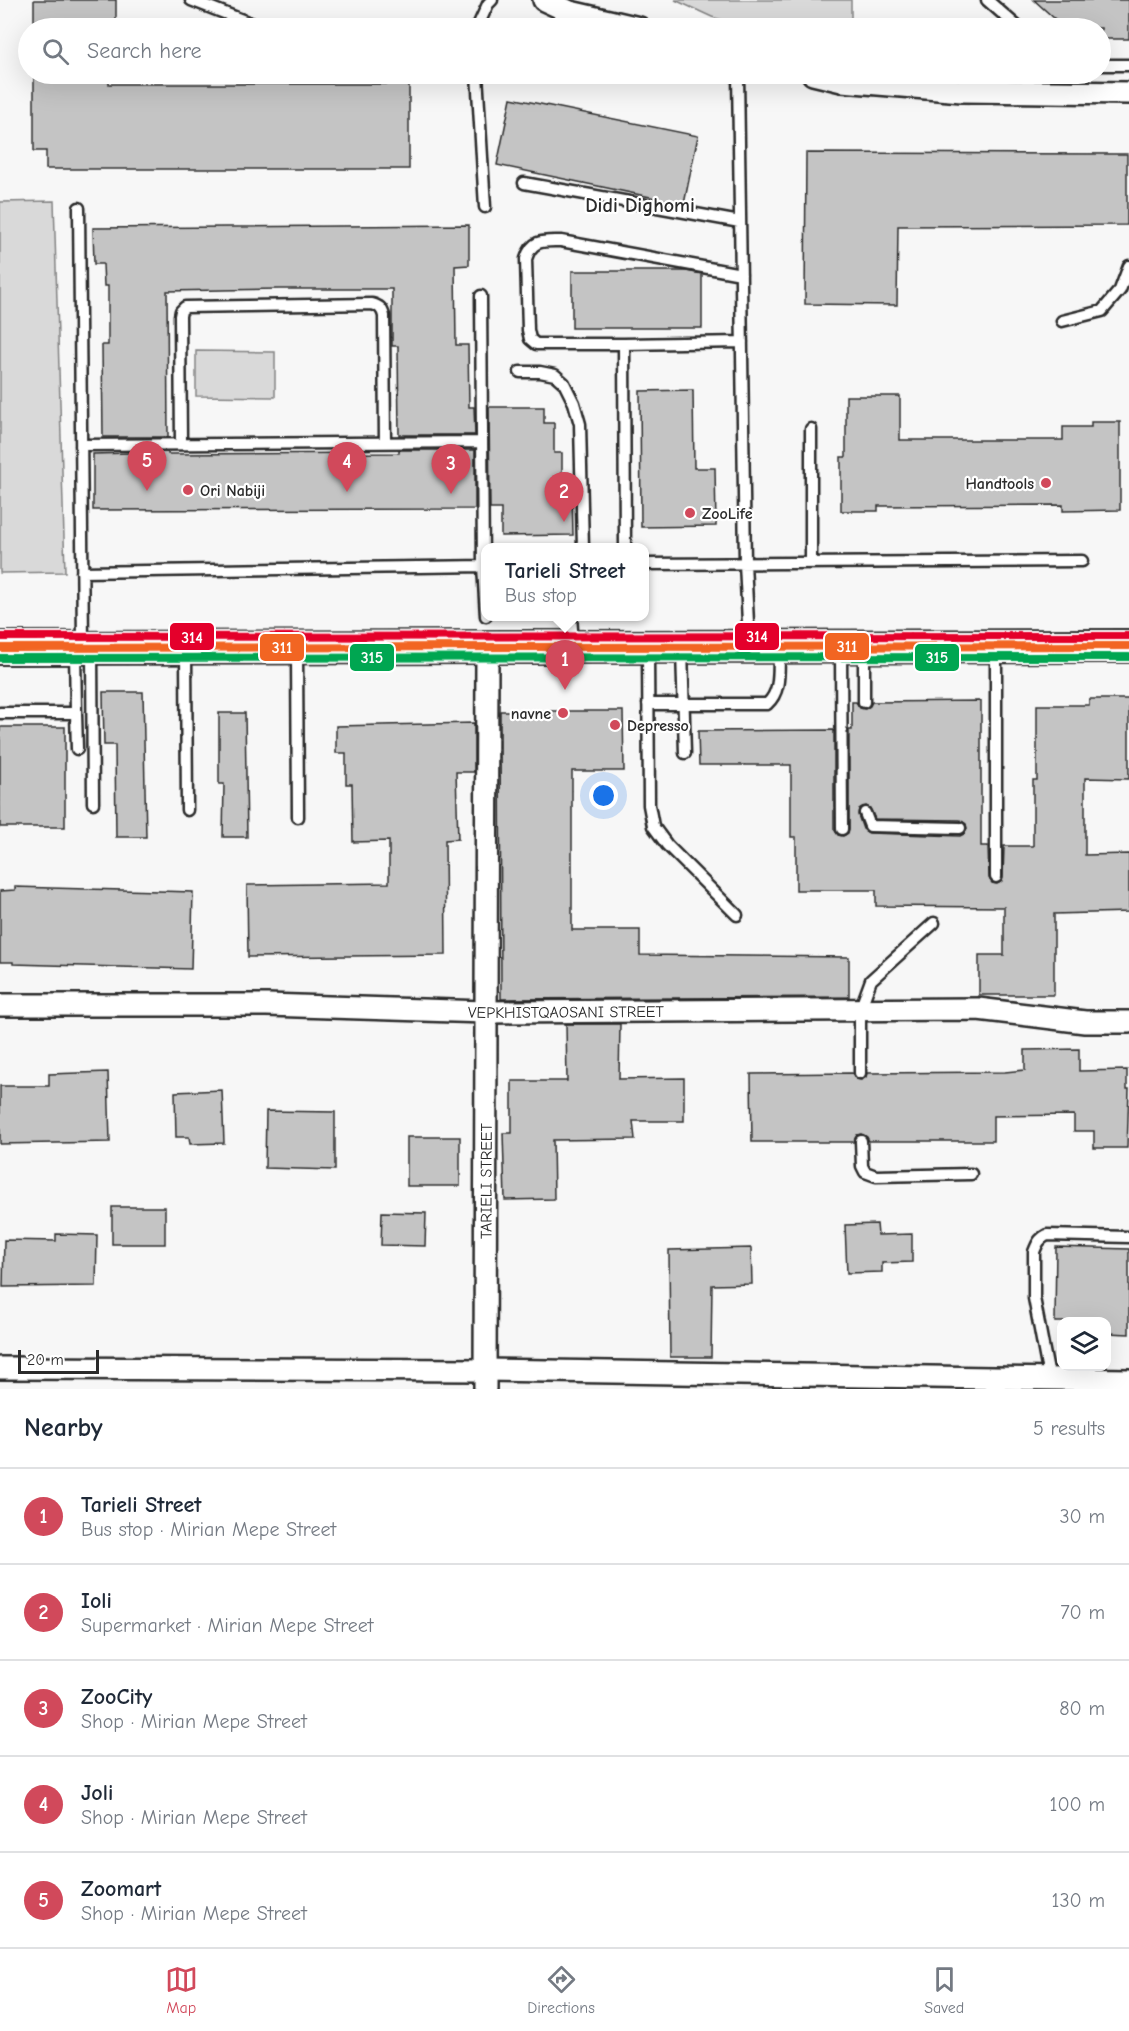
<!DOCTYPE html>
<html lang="en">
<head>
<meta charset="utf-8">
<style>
  :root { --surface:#fff; --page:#f6f6f7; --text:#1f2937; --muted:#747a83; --line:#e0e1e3; --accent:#d1495b }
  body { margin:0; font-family:"Comic Neue",sans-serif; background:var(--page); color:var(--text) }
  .controls { position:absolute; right:18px; bottom:18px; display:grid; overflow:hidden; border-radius:12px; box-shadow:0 6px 24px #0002 }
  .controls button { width:54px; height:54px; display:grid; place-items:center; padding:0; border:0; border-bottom:2px solid var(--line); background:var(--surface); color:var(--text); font:30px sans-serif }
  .scale { position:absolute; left:18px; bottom:15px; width:81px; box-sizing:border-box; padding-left:6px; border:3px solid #2b2b2b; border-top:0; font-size:16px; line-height:21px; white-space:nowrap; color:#2b2b2b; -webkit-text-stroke:4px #fff; paint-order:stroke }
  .you { position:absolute; left:604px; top:796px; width:21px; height:21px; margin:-15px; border:4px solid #fff; border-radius:50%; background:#1a73e8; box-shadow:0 0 0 9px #1a73e833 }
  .badge { display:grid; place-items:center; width:39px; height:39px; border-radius:50%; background:var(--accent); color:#fff; font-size:20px; font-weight:700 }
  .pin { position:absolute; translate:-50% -50px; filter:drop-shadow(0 2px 3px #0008) }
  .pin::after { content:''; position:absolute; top:32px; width:21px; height:18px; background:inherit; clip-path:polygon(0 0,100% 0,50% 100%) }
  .popup { position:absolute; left:481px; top:543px; width:168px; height:78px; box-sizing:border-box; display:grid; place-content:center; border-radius:12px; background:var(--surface); filter:drop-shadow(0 2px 4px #0005); font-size:20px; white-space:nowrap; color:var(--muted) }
  .popup b { font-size:22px; color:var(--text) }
  .popup::after { content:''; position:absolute; left:50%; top:100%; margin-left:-12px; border:12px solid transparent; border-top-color:var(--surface) }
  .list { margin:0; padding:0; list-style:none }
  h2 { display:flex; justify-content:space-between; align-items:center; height:78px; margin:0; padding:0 24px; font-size:26px }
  h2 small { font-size:20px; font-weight:400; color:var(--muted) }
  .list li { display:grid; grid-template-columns:39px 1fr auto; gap:18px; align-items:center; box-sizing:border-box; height:96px; padding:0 24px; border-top:2px solid var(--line) }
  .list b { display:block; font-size:22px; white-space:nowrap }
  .list p { margin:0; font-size:20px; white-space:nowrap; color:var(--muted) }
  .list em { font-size:20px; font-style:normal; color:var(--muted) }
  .icon { flex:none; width:33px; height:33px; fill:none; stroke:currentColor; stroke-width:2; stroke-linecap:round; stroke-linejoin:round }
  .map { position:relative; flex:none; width:1129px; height:1389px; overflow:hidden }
  .search { position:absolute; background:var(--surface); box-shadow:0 6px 24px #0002; left:18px; right:18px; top:18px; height:66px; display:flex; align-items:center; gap:15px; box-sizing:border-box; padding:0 21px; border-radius:33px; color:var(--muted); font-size:22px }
  .sheet { height:558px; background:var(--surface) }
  nav { display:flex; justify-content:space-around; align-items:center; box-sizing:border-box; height:84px; border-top:2px solid var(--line); background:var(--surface); font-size:16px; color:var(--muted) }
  nav a { display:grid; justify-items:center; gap:3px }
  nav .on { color:var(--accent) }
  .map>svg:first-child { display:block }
</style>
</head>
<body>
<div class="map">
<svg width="1129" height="1389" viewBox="0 0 1129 1389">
  <rect width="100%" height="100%" fill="#f7f7f7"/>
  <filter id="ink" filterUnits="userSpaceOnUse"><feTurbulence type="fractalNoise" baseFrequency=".0167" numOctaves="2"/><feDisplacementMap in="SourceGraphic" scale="12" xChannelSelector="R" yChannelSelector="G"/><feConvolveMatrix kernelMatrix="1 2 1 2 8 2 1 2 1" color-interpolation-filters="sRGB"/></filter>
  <g filter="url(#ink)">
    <!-- green -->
    <path fill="#d9d9d9" stroke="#828282" stroke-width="1.5" d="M 675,0 L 851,0 L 851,28 L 748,28 L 712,17 Z
      M 54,201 L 65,572 L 0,573 L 0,202 Z
      M 196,351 L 275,352 L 275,397 L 196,396 Z"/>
    <!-- building -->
    <path fill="#c4c4c4" stroke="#2b2b2b" stroke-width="1.5" fill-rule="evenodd" d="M 34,0 L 116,0 L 116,28 L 34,28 Z
      M 1034,0 L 1129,0 L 1129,39 L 1101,39 L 1101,28 L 1065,28 Z
      M 34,74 L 109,74 L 109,84 L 409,84 L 409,169 L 46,169 L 46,151 L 34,151 Z
      M 511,98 L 698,136 L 684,204 L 497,165 Z
      M 806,153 L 1127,154 L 1127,225 L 898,226 L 897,305 L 805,304 Z
      M 469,225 L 469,265 L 455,266 L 456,345 L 468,345 L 469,407 L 474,407 L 475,435 L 399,435 L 398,346 L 392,346 L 392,289 L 279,289 L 167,291 L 168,437 L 103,437 L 102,345 L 108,345 L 108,286 L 104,286 L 103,264 L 94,264 L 93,228 Z
      M 572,271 L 686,271 L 702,274 L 702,328 L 572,328 Z
      M 693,390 L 694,468 L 715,468 L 716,526 L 641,527 L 640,391 Z
      M 846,396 L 900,396 L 900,440 L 1063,440 L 1063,427 L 1091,427 L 1091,422 L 1120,422 L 1120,510 L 1063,511 L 1063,505 L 878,506 L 878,511 L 841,511 L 841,457 L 846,457 Z
      M 489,407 L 544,407 L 544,423 L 554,423 L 554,453 L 562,453 L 562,494 L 572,494 L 573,535 L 501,536 L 501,509 L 490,509 Z
      M 399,450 L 475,450 L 475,509 L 93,510 L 93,454 L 168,452 L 168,454 L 399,453 Z
      M 103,692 L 143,692 L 146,837 L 116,837 L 115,745 L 104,745 Z
      M 1089,699 L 1129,699 L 1129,779 L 1085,778 L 1085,855 L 1129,854 L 1129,912 L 1054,914 L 1054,995 L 979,995 L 979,955 L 1004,955 L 1004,907 L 876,906 L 876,890 L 796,890 L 796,837 L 791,837 L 791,765 L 699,765 L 698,731 L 834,730 L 834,829 L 838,835 L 843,836 L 848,833 L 849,829 L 849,730 L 852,730 L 852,702 L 856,702 L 860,708 L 865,709 L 870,706 L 872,702 L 981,701 L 981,846 L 988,846 L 989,878 L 992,883 L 997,884 L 1002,881 L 1003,878 L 1004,846 L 1033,846 L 1033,780 L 1037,780 L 1037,705 L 1089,705 ZM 866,806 L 870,808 L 875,819 L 960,820 L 966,824 L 967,829 L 964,834 L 960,836 L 869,833 L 863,829 L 858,815 L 859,809 Z
      M 500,711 L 623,711 L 624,771 L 572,771 L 572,930 L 640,930 L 640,955 L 849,957 L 849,997 L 501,999 Z
      M 219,713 L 245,713 L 247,837 L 223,837 L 224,784 L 219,784 Z
      M 474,723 L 474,772 L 456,772 L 458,839 L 445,840 L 446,955 L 248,957 L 247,885 L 389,883 L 389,841 L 353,842 L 352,784 L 346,784 L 346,753 L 336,753 L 336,726 Z
      M 0,727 L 65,727 L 65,827 L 0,827 Z
      M 15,887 L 193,892 L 191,969 L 13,964 L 13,962 L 0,962 L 0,891 L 15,890 Z
      M 566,1024 L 620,1024 L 619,1079 L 684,1078 L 684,1121 L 633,1121 L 635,1139 L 553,1140 L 554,1199 L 505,1200 L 503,1133 L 512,1133 L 512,1081 L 567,1081 Z
      M 1079,1049 L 1079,1071 L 1127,1070 L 1127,1089 L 1129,1089 L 1127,1148 L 1094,1148 L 1094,1131 L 1074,1131 L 1074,1115 L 993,1116 L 993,1141 L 869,1141 L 867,1137 L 861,1134 L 857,1135 L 854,1142 L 752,1142 L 751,1074 L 852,1073 L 856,1079 L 861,1080 L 866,1077 L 867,1073 L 1005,1072 L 1025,1070 L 1025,1050 Z
      M 108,1072 L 110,1142 L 0,1144 L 0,1086 L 49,1086 L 49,1074 Z
      M 222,1090 L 224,1143 L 190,1144 L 189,1137 L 176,1137 L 175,1092 Z
      M 266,1111 L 335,1112 L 335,1170 L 265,1168 Z
      M 407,1137 L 460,1137 L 460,1186 L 407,1186 Z
      M 112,1207 L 165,1207 L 165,1244 L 112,1244 Z
      M 382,1212 L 426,1213 L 425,1246 L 381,1245 Z
      M 877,1224 L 878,1235 L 912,1234 L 912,1262 L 882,1263 L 882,1272 L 847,1273 L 845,1225 Z
      M 56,1234 L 97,1235 L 96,1286 L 3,1287 L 4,1240 L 56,1241 Z
      M 1056,1247 L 1129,1249 L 1129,1334 L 1107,1333 L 1107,1322 L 1055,1322 Z
      M 751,1248 L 752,1284 L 712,1285 L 711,1357 L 670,1357 L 669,1250 Z"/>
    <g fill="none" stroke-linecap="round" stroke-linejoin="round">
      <!-- lane casing -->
      <g stroke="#2b2b2b" stroke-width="15">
        <path id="lane" d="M 191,0 L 263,28
          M 987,0 L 1019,28
          M 477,28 L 488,4 L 492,0
          M 1100,65 L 1129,65
          M 477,74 L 485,207
          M 738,74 L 745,563 L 749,643
          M 524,183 L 740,222
          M 79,208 L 83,644
          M 481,296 L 483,566 L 486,616
          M 1062,321 L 1102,311 L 1120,290 L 1129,266
          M 624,344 L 536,344 L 530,339 L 528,330 L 526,259 C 532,239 543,241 561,241 L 741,274
          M 520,372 L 540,372 L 555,375 L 564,383 L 574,403 L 580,424 L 583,548
          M 811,429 L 811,562
          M 181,444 L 180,316 L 181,311 L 185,307 L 372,304 C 379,306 382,308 384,316 L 385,443
          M 81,445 L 482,442
          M 625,548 L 624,344 L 742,342
          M 644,564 L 1082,561
          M 82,572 L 486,566
          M 571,616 L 573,643
          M 841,649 L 842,829
          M 864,649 L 864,702
          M 996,649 L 996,877
          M 648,650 L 649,805 L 653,826 L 667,845 L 737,915
          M 682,650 L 685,753
          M 92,651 L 93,803
          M 186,651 L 187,810
          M 297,651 L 298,817
          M 648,704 L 767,704 C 782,691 778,669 779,650
          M 0,713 L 76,713 L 75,651
          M 76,713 L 77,749
          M 865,813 L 870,826 L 960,828
          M 860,1073 L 860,1010 L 871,980 L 934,923
          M 861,1141 L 862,1166 L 865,1172 L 876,1176 L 971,1174
          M 1049,1377 L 1034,1298 L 1034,1252 C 1037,1244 1039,1239 1047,1235 L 1129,1237"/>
      </g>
      <!-- street casing -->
      <g stroke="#2b2b2b" stroke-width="26">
        <g id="street">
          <path d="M 544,0 L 570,12 L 639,28"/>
          <path d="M 813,74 L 842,81 L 962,91 L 1129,93"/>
          <path id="s1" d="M 0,1005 L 267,1005 L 485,1012 L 978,1009 L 1085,1022 L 1129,1022"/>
          <path d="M 0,1368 L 485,1370 L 1129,1380"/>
          <path id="s2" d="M 485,1389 L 487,647"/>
        </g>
      </g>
      <!-- secondary casing -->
      <g stroke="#2b2b2b" stroke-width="36">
        <path id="secondary" d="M 0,648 L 1129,646"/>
      </g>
      <!-- lane -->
      <use href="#lane" stroke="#fff" stroke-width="10"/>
      <!-- street -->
      <use href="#street" stroke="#fff" stroke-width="21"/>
      <!-- secondary -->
      <use href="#secondary" stroke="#fff" stroke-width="32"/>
      <!-- bus-1 casing -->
      <g stroke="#fff" stroke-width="12">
        <path id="bus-1" d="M 0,648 L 1129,646"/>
      </g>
      <!-- bus-2 casing -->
      <g stroke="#fff" stroke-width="12">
        <path id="bus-2" d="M 0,658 L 1129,657"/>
      </g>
      <!-- bus-3 casing -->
      <g stroke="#fff" stroke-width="12">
        <path id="bus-3" d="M 0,637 L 1129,636"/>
      </g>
      <!-- bus-1 -->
      <use href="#bus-1" stroke="#f26522" stroke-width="8"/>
      <!-- bus-2 -->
      <use href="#bus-2" stroke="#00a651" stroke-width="8"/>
      <!-- bus-3 -->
      <use href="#bus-3" stroke="#e4002b" stroke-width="8"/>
    </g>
  </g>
  <!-- markers -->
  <g fill="#d1495b" stroke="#fff" stroke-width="2">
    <circle cx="1046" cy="483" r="6"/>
    <circle cx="188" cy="490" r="6"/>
    <circle cx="690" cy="513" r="6"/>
    <circle cx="563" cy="713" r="6"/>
    <circle cx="615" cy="725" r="6"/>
  </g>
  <g text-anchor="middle" stroke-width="4.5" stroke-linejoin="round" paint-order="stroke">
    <!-- poi labels -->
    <g font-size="16" font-weight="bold" fill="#2b2b2b" stroke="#fff" text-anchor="start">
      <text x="1034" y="489" text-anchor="end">Handtools</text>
      <text x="200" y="496">Ori Nabiji</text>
      <text x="702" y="519">ZooLife</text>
      <text x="551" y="719" text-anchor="end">navne</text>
      <text x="627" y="731">Depresso</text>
    </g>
    <!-- street labels -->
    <g font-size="16" fill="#2b2b2b" stroke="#fff">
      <text dy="6" stroke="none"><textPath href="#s1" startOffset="566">VEPKHISTQAOSANI STREET</textPath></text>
      <text dy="6" stroke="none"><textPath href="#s2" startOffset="208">TARIELI STREET</textPath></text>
    </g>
    <!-- quarter labels -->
    <g font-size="20" font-weight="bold" fill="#2b2b2b" stroke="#fff">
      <text x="640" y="212">Didi Dighomi</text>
    </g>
  </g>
  <g stroke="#fff" stroke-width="2">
    <rect x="734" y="622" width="46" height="29" rx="6" fill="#e4002b"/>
    <rect x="169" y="622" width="46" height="29" rx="6" fill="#e4002b"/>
    <rect x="824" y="632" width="46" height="29" rx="6" fill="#f26522"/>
    <rect x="259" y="633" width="46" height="29" rx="6" fill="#f26522"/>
    <rect x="914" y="643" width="46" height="29" rx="6" fill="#00a651"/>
    <rect x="349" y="643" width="46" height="29" rx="6" fill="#00a651"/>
  </g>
  <g font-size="16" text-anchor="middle" font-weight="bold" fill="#fff">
    <text x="757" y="642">314</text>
    <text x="192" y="643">314</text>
    <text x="847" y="652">311</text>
    <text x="282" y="653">311</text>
    <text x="937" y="663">315</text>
    <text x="372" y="663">315</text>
  </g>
</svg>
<div class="controls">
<button><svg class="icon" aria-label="layers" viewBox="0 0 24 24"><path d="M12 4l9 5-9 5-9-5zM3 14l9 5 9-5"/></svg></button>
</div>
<div class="scale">20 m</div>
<div class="you"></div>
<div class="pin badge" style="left:565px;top:690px">1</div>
<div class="popup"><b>Tarieli Street</b>Bus stop</div>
<div class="pin badge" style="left:564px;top:522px">2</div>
<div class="pin badge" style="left:451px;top:494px">3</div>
<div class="pin badge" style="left:347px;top:492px">4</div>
<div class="pin badge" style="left:147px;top:491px">5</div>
<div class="search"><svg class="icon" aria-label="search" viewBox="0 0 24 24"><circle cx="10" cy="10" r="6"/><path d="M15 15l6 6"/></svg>Search here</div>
</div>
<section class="sheet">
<h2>Nearby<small>5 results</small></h2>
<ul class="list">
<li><span class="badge">1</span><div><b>Tarieli Street</b><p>Bus stop · Mirian Mepe Street</p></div><em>30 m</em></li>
<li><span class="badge">2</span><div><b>Ioli</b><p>Supermarket · Mirian Mepe Street</p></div><em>70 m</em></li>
<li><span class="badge">3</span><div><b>ZooCity</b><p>Shop · Mirian Mepe Street</p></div><em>80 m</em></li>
<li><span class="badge">4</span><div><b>Joli</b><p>Shop · Mirian Mepe Street</p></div><em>100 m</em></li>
<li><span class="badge">5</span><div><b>Zoomart</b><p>Shop · Mirian Mepe Street</p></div><em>130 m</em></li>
</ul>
</section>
<nav>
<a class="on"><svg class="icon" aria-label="map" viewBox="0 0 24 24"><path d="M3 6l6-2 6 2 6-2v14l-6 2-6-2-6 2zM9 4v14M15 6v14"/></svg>Map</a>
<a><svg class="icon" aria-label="directions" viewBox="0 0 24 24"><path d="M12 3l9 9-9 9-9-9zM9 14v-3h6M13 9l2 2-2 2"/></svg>Directions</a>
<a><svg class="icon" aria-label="saved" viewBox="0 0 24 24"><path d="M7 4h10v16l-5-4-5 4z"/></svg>Saved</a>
</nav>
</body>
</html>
